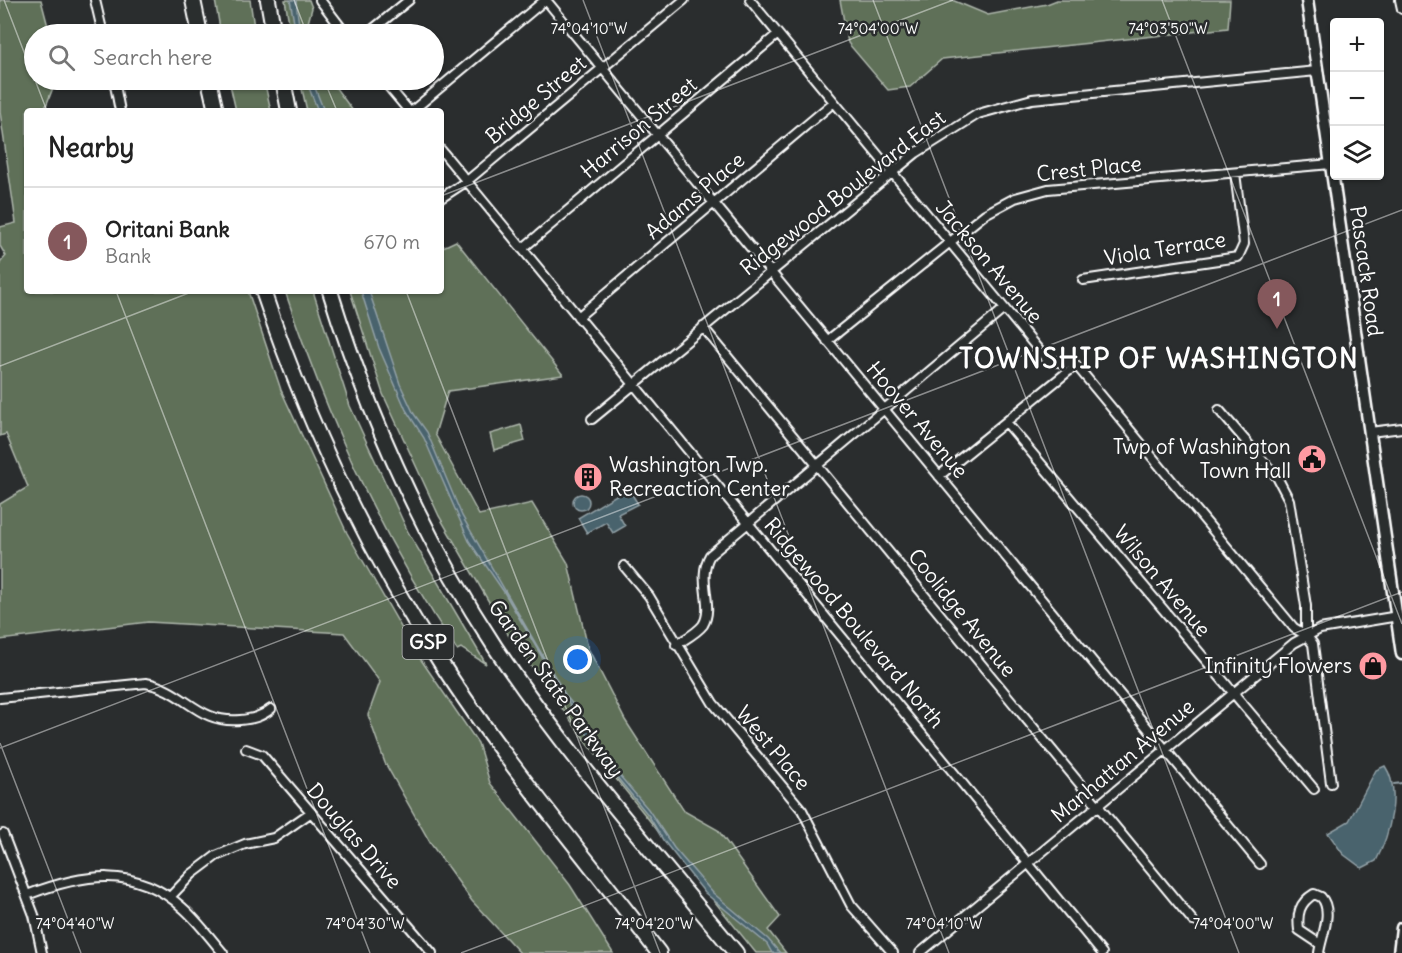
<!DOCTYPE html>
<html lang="en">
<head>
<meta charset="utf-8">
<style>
  :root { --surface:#fff; --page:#f6f6f6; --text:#222; --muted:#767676; --line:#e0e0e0; --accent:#85585c }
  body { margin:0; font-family:Delius,sans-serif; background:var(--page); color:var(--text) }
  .controls { position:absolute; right:18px; top:18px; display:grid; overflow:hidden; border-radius:6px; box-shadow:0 2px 4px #0004 }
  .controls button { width:54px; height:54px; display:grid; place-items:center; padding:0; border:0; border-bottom:2px solid var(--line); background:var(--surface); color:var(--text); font:30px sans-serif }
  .you { position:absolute; left:578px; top:660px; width:21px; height:21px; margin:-15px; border:4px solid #fff; border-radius:50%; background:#1a73e8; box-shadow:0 0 0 9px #1a73e833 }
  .badge { display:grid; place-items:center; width:39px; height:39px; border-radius:50%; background:var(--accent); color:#fff; font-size:20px; font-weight:700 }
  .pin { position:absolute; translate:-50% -50px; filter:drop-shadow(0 2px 3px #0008) }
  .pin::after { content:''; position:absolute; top:32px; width:21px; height:18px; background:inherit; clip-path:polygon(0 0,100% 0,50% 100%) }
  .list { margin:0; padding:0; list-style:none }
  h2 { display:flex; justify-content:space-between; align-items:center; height:78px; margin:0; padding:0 24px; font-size:26px }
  h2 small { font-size:20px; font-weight:400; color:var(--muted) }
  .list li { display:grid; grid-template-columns:39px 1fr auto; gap:18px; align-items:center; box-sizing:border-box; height:108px; padding:0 24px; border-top:2px solid var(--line) }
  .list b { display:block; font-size:22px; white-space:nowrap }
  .list p { margin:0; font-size:20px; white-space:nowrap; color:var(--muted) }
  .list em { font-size:20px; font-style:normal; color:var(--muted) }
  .icon { flex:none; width:33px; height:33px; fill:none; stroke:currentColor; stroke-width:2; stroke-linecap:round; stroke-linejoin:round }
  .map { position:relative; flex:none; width:1402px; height:953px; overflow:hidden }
  .search { position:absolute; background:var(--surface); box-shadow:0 2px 4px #0004; left:24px; top:24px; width:420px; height:66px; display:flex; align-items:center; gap:15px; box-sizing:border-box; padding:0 21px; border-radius:33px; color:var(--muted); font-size:22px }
  .panel { position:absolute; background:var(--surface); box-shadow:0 2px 4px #0004; left:24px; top:108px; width:420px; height:186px; border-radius:6px }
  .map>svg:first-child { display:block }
</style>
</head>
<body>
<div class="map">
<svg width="1402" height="953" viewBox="0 0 1402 953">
  <rect width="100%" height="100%" fill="#2a2d2e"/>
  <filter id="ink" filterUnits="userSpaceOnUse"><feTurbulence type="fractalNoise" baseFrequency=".0167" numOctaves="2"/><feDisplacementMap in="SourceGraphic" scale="12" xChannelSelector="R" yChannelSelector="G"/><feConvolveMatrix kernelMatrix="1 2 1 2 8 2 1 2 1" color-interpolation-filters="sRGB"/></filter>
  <g filter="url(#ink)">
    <!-- green -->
    <path fill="#5e6f58" stroke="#aeb7ac" stroke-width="1.5" d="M 0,0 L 41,0 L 50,34 L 34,34 L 34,80 L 56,80 L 44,111 L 27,111 L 27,291 L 248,291 L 281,390 L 347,533 L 413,648 L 478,743 L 490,783 L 570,885 L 613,953 L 520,953 L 472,901 L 431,844 L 385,763 L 368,715 L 380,682 L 344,633 L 148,622 L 0,640 L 0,504 L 28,487 L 6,434 L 0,436 L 0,263 L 6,256 L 0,246 L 0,227 L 16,223 L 0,112 Z
      M 215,0 L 250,0 L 255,34 L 221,34 Z
      M 285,0 L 309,0 L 312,8 L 305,34 L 291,34 Z
      M 840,0 L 952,0 L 988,15 L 1047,4 L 1057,0 L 1230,0 L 1228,28 L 942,59 L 910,87 L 888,90 L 848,43 Z
      M 229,80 L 264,80 L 271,111 L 236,111 Z
      M 300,80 L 330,80 L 353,111 L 307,111 Z
      M 456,241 L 563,375 L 448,391 L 435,434 L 479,515 L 532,503 L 568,563 L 588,648 L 625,720 L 684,811 L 718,830 L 780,917 L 768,930 L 786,953 L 756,953 L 588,744 L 507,633 L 439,516 L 383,394 L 350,291 L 441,291 L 441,248 Z
      M 285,291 L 313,291 L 350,406 L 408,532 L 486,664 L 461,648 L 457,650 C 382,540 327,417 285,291 Z
      M 521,425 L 525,441 L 494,450 L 490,434 Z"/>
    <!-- water -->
    <path fill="#49636d" stroke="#92a1a7" stroke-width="1.5" d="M 290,0 L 296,0 L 300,34 L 296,34 Z
      M 306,80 L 312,80 L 324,111 L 318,111 Z
      M 361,291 L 369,291 L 400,384 L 414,414 L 427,432 L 462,516 L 566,696 L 582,716 L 614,769 L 648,809 L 674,848 L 713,893 L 768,939 L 780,953 L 772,953 L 767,944 L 705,893 L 663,840 L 649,816 L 601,758 L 504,592 L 469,541 L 424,438 L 406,410 L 379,348 Z
      M 628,488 L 638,504 L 618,514 L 625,526 L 613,533 L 606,522 L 587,533 L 578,518 Z
      M573 502a8 8 0 1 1 16 0a8 8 0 1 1-16 0Z
      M 1385,766 C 1402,791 1389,836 1376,861 L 1362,868 L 1343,854 L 1328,833 L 1349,821 L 1376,770 Z"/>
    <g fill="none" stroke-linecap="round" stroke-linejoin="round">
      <!-- stream -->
      <path stroke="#92a1a7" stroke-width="2" d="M 1394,784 L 1402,783"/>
      <!-- street casing -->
      <g stroke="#fff" stroke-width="12">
        <path id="street" d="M 95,0 L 103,34
          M 320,0 L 346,34
          M 546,0 L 1260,864
          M 750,0 L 1047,360 L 1076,365 L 1294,628 L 1306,635
          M 1400,0 L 1402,9
          M 367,34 L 409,0
          M 114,80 L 120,111
          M 383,80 L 409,111
          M 412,111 L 545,0
          M 441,150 L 1102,953
          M 441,198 L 467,181 L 684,0
          M 522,249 L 778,34
          M 1083,280 L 1238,257 L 1244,244 L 1235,173
          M 578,317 L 834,102
          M 703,327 L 1193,921
          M 827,341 L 985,214 L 1015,198 L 1048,189 L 1331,164
          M 1219,410 L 1277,477 L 1289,500 L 1306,606 L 1306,635 L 1313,644 L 1331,783
          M 592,419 L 916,153 L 978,114 L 1032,99 L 1317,71
          M 1006,422 L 1314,789
          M 1370,432 L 1402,428
          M 939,476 L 1076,365
          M 624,566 L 649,596 L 713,703 L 802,810 L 851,905 L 893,953
          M 676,645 C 685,639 697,633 703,625 C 715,606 696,579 710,555 L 1004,309
          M 0,698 L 146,683 C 185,690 197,724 240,720 C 252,719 261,717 271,709
          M 246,749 L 262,755 L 432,953
          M 3,834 L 34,915 L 42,953
          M 27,895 C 82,874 135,864 183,908 C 198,921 210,938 223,953
          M 170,897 L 192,874 L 216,856 L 245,844 L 274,838 L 310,813
          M 920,953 L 1294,643 L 1320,629 L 1398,616
          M 1319,953 C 1321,937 1334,911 1321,897 L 1314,894 C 1299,903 1297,914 1299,930 L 1320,944"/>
      </g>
      <!-- secondary casing -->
      <g stroke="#fff" stroke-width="15">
        <path id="secondary" d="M 1307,0 L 1402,654
          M 1399,953 L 1402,928"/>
      </g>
      <!-- highway casing -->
      <g stroke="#fff" stroke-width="18">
        <path id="highway" d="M 193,0 L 200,34
          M 268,0 L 274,34
          M 209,80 L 216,111
          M 283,80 L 289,111
          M 263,291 C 307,422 366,547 441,663 C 506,764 586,857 659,953
          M 330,291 C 369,417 423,537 495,647 C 567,755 654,853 736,953"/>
      </g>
      <!-- street -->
      <use href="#street" stroke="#2a2d2e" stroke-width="8"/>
      <!-- secondary -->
      <use href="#secondary" stroke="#2a2d2e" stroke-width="10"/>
      <!-- highway -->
      <use href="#highway" stroke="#2a2d2e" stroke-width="14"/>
    </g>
  </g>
  <!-- ticks -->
  <path fill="none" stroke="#fff" stroke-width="1.5" stroke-opacity="0.45" d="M 4,0 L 34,78M 294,0 L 307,34M 583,0 L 949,953M 873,0 L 1239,953M 1162,0 L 1402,624M 35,80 L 47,111M 324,80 L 337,111M 441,196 L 953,0M 116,291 L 370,953M 406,291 L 660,953M 0,366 L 194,291M 0,743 L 81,953M 0,748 L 1402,210M 461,953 L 1402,592"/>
  <!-- icons -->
  <defs>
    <g id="civic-disc" transform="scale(1.5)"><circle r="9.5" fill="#ff9aa2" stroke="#2a2d2e"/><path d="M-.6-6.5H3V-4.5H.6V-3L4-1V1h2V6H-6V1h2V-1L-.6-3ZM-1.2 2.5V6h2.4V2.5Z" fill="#111"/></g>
    <g id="building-disc" transform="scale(1.5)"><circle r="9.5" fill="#ff9aa2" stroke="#2a2d2e"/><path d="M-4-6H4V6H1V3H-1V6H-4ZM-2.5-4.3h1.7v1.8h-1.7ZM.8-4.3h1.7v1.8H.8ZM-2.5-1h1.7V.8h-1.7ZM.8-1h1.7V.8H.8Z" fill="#111"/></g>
    <g id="shop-disc" transform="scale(1.5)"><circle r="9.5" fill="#ff9aa2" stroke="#2a2d2e"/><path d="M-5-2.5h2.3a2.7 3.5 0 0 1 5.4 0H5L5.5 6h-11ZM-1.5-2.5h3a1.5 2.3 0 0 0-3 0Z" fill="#111"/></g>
  </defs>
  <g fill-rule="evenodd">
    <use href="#civic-disc" x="1312" y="459"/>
    <use href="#building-disc" x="588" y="477"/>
    <use href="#shop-disc" x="1373" y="666"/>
  </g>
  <g text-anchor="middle" stroke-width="5" stroke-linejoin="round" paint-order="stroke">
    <!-- shield labels -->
    <rect fill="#2a2d2e" stroke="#bfc0c0" stroke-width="1.5" x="402.5" y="625" width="51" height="34" rx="4.5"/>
    <g font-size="20" font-weight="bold" fill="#fff">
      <text x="428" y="649">GSP</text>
    </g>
    <!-- street labels -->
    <g font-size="21" fill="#fff" stroke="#2a2d2e">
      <text transform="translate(536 100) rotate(-40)" y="7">Bridge Street</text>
      <text transform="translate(639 128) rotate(-40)" y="7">Harrison Street</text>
      <text transform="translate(1089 169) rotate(-6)" y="7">Crest Place</text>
      <text transform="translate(843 193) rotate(-38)" y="7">Ridgewood Boulevard East</text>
      <text transform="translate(695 196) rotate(-40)" y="7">Adams Place</text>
      <text transform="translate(1165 249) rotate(-9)" y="7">Viola Terrace</text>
      <text transform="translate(989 262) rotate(50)" y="7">Jackson Avenue</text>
      <text transform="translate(1366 271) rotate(82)" y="7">Pascack Road</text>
      <text transform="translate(917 420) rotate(50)" y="7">Hoover Avenue</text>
      <text transform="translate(1162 581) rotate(50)" y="7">Wilson Avenue</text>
      <text transform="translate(962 613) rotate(51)" y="7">Coolidge Avenue</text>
      <text transform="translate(854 623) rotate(50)" y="7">Ridgewood Boulevard North</text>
      <text transform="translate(556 689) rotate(54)" y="7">Garden State Parkway</text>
      <text transform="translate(773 748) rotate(50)" y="7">West Place</text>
      <text transform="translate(1123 761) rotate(-40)" y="7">Manhattan Avenue</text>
      <text transform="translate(354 836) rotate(49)" y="7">Douglas Drive</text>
    </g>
    <!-- poi labels -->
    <g font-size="21" fill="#fff" stroke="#2a2d2e" text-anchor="end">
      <text x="1291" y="454">Twp of Washington<tspan x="1291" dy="24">Town Hall</tspan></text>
      <text x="609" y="472" text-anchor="start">Washington Twp.<tspan x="609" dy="24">Recreaction Center</tspan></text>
      <text x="1352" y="673">Infinity Flowers</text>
    </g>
    <!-- district labels -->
    <g font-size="27" font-weight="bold" letter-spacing="1.5" fill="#fff" stroke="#2a2d2e">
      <text x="1159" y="368">TOWNSHIP OF WASHINGTON</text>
    </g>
  </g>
  <g font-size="15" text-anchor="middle" fill="#fff" stroke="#2a2d2e" stroke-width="5" stroke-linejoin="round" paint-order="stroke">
    <text x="589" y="34">74°04'10"W</text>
    <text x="878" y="34">74°04'00"W</text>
    <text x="1168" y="34">74°03'50"W</text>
    <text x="75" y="929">74°04'40"W</text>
    <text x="365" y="929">74°04'30"W</text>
    <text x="654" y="929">74°04'20"W</text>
    <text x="944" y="929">74°04'10"W</text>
    <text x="1233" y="929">74°04'00"W</text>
  </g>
</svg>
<div class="controls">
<button>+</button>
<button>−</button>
<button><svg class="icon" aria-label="layers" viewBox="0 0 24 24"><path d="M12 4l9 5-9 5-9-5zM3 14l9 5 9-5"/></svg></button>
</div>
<div class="you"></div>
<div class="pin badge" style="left:1277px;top:329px">1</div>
<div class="search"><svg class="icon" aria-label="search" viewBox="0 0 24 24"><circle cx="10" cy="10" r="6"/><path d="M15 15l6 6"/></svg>Search here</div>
<section class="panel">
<h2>Nearby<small></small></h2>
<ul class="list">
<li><span class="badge">1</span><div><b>Oritani Bank</b><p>Bank</p></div><em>670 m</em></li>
</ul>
</section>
</div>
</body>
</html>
